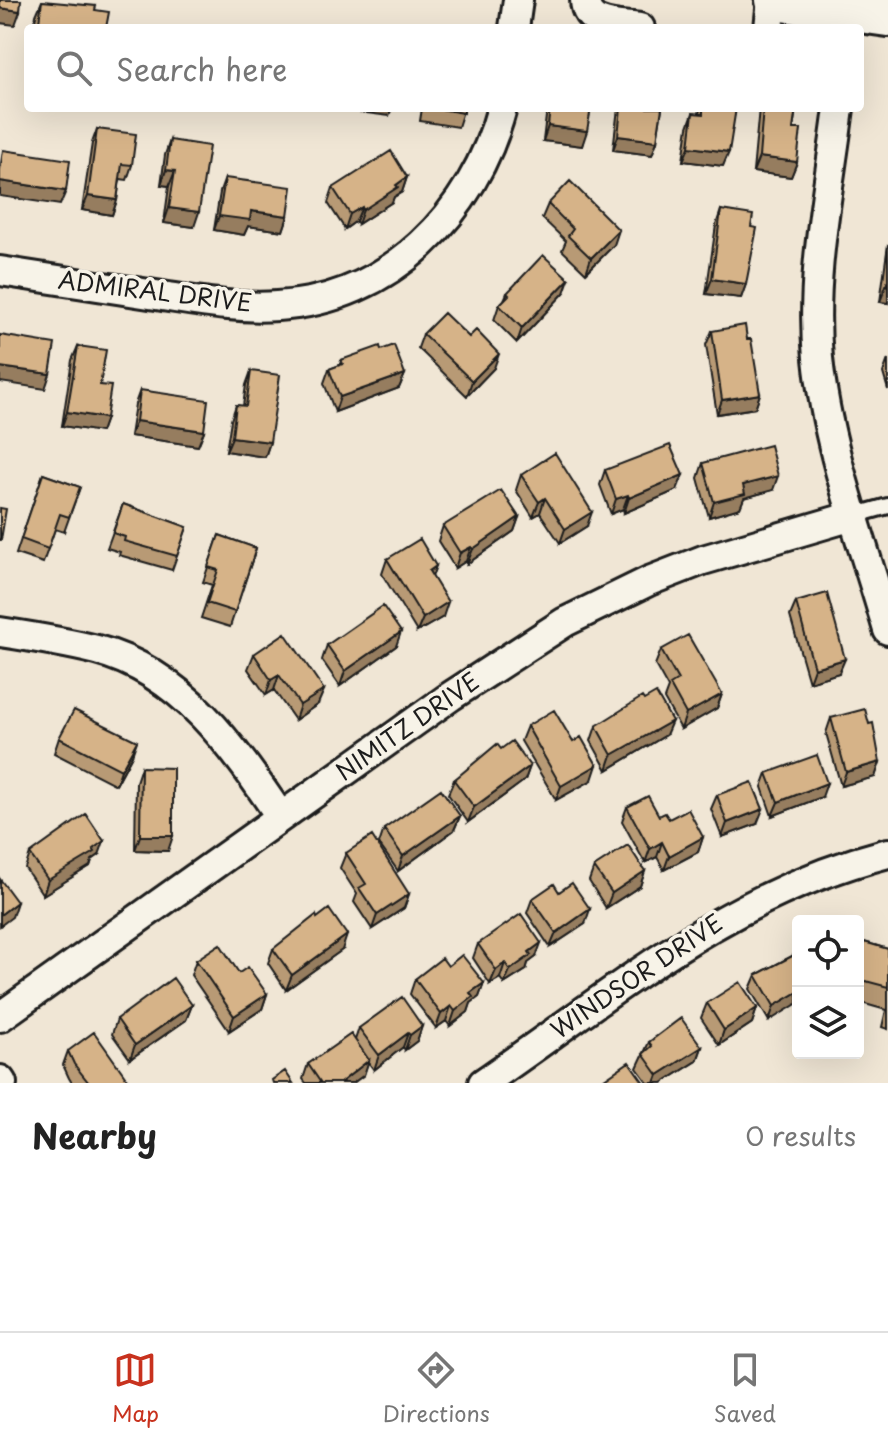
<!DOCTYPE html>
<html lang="en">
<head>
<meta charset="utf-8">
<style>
  :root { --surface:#fff; --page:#f2f2f2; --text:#222; --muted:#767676; --line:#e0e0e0; --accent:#c8321e }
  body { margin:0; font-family:"Playpen Sans",sans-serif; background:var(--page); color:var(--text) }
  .controls { position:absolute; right:24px; bottom:24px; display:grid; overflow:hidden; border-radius:8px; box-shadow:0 8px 32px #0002 }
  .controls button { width:72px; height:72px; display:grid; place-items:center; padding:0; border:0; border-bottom:2px solid var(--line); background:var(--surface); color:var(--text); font:40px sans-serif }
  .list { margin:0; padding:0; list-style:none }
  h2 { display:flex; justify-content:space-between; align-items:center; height:104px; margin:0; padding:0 32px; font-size:34px }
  h2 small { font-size:26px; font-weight:400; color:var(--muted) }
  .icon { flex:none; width:44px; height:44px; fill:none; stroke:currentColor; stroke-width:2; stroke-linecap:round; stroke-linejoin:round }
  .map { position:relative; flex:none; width:888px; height:1083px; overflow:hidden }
  .search { position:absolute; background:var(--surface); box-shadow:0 8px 32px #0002; left:24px; right:24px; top:24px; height:88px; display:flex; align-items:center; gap:20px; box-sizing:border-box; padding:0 28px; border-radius:8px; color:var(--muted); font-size:30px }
  .sheet { height:248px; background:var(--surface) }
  nav { display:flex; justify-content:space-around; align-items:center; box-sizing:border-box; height:112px; border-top:2px solid var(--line); background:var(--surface); font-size:22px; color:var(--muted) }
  nav a { display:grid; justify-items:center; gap:4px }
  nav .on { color:var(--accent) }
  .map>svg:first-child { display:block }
</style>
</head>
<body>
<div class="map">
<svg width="888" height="1083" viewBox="0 0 888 1083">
  <rect width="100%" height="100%" fill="#f0e6d5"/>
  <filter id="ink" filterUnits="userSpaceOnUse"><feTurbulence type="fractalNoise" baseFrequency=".0125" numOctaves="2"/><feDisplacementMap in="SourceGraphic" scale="16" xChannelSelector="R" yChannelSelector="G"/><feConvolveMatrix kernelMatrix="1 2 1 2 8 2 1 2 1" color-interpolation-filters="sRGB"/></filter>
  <g filter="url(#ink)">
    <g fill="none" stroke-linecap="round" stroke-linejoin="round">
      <!-- lane casing -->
      <g stroke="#1c1c1c" stroke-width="20">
        <path id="lane" d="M 856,515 L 888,506"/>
      </g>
      <!-- street casing -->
      <g stroke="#1c1c1c" stroke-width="34">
        <path id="street" d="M 585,0 C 586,28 619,25 640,28
          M 514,28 L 518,0
          M 769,28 L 772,0
          M 839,108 C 829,190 810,275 818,358 C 827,450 863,542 888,630
          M 0,271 C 52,279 104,287 156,295 C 196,301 236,309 277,306 C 390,300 474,213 502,108
          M 0,632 C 33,637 65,642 97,650 C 182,672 234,748 280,816
          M 0,1017 L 451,696 L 565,622 L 649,581 L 703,560 L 856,515
          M 0,1080 L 2,1083
          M 483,1083 C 617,991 726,895 888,853"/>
      </g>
      <!-- secondary casing -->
      <g stroke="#1c1c1c" stroke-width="46">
        <path id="secondary" d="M 776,0 L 888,16"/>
      </g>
      <!-- lane -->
      <use href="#lane" stroke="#f7f3e8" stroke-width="14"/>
      <!-- street -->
      <use href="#street" stroke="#f7f3e8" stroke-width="28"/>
      <!-- secondary -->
      <use href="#secondary" stroke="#f7f3e8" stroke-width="40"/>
    </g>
    <!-- wall -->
    <path fill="#b89a75" stroke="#1c1c1c" stroke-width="2" d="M 42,1 L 95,10 L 106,28 L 34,28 L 36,15 Z
      M 422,108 L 464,108 L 458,127 L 420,121 Z
      M 547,108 L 591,108 L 582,146 L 543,141 Z
      M 618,108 L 662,108 L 657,141 L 652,155 L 613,150 Z
      M 700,108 L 736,108 L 723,166 L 683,161 L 688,127 L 693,113 L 699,114 Z
      M 759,108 L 796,108 L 793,129 L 797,162 L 791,177 L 753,172 Z
      M 97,129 L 132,165 L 127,180 L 120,179 L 117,200 L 112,215 L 82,210 L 92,143 Z
      M 170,140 L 194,227 L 164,223 L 169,186 L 161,185 L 165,155 Z
      M 407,177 L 402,192 L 394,197 L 392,202 L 358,224 L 356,221 L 345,229 L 328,203 L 333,188 Z
      M 225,178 L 288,216 L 283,231 L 248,226 L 244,235 L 214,230 L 220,192 Z
      M 548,204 L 614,245 L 586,273 L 562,250 L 566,241 L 542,218 Z
      M 721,210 L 751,227 L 746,284 L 741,298 L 706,294 L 716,225 Z
      M 888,244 L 888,303 L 880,302 Z
      M 507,293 L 564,293 L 517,343 L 494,320 L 499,305 L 504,300 Z
      M 712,331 L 747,339 L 760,394 L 755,408 L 717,414 L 706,345 Z
      M 423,334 L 469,337 L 494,368 L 467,396 L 418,348 Z
      M 78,346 L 100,385 L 106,418 L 101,432 L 62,426 L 72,360 Z
      M 381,350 L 405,374 L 399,388 L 335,412 L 324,383 L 329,369 L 340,365 L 341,360 Z
      M 888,359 L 888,390 L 883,373 Z
      M 251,371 L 270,442 L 265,457 L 226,451 L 231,420 L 236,405 L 243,406 L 246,385 Z
      M 140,390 L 204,431 L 198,446 L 130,436 L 135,404 Z
      M 703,463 L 773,490 L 744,498 L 740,508 L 709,517 L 698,478 Z
      M 605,470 L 677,490 L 624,513 L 623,509 L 611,514 L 600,485 Z
      M 43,474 L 80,487 L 64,532 L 55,529 L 43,563 L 16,554 Z
      M 521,475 L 587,526 L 560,543 L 540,513 L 533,517 L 516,490 Z
      M 123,504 L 187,527 L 172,570 L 119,555 L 120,552 L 107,548 Z
      M 519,517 L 514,531 L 467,564 L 466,561 L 455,568 L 438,541 L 443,526 Z
      M 219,535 L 256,548 L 230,627 L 201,618 L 212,585 L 203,582 Z
      M 387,559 L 432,577 L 443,617 L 417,632 L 382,574 Z
      M 796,602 L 839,673 L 809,682 L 790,616 Z
      M 327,645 L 396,646 L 340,686 L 322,660 Z
      M 661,650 L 722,694 L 717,708 L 681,729 L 664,699 L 668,688 L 655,665 Z
      M 254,654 L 318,704 L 295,720 L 274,690 L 266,695 L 248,669 Z
      M 831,718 L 880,762 L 875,777 L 841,786 L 826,733 Z
      M 527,726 L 573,742 L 592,780 L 556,800 L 521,741 Z
      M 596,726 L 666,735 L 607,770 L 591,741 Z
      M 59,738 L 132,755 L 116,785 L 54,753 Z
      M 501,749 L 530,766 L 525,780 L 468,822 L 448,794 L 454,780 Z
      M 141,767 L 168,851 L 135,850 L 136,782 Z
      M 767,773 L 822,797 L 772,816 L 762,787 Z
      M 717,795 L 757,824 L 722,837 L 711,809 Z
      M 627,807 L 669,819 L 703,837 L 698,852 L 664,870 L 657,857 L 645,863 L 622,821 Z
      M 460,816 L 454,830 L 398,871 L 379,844 L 384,829 Z
      M 346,853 L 409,894 L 404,908 L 372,929 L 354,902 L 357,894 L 340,868 Z
      M 30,854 L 99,855 L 92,860 L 90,866 L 43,895 L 25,868 Z
      M 594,867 L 645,871 L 640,886 L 606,908 L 589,881 Z
      M 532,899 L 585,924 L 550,947 L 527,913 Z
      M 864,942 L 888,949 L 888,1029 L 882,1027 L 886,1010 L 858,1002 L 858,958 Z
      M 478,944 L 536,957 L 528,963 L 526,970 L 504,984 L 500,978 L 490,984 L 473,958 Z
      M 273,949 L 342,950 L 286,990 L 268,963 Z
      M 798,953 L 769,1021 L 750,989 L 756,975 Z
      M 196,960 L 239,973 L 267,994 L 262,1009 L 229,1031 L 191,975 Z
      M 448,966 L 484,983 L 479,997 L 471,1003 L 468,1012 L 450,1026 L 446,1021 L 436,1028 L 410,994 L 415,979 Z
      M 707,1003 L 757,1008 L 752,1023 L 719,1045 L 701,1018 Z
      M 192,1005 L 186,1020 L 130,1059 L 112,1034 L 117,1019 Z
      M 422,1026 L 417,1041 L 405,1050 L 403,1047 L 374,1070 L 368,1062 L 364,1075 L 353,1083 L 306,1083 L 303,1079 L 308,1064 L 355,1040 L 359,1028 Z
      M 649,1042 L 702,1047 L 697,1061 L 662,1083 L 648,1083 L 637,1068 Z
      M 68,1051 L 130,1083 L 72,1083 L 69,1078 L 63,1065 Z"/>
    <!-- shaded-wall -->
    <path fill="#967d5f" stroke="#1c1c1c" stroke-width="2" d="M 0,8 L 20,11 L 15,25 L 0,23 Z
      M 351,108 L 392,108 L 389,116 L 350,111 Z
      M 548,126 L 587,131 L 582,146 L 543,141 Z
      M 618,136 L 657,141 L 652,155 L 613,150 Z
      M 689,147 L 729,152 L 723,166 L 683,161 Z
      M 759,157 L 797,162 L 791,177 L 753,172 Z
      M 166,170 L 175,171 L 169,186 L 161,185 Z
      M 407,177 L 402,192 L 394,197 L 392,202 L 358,224 L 363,210 Z
      M 0,181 L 66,191 L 60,205 L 0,196 Z
      M 88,196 L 117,200 L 112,215 L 82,210 Z
      M 362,207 L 356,221 L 345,229 L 350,214 Z
      M 169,208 L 199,212 L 194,227 L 164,223 Z
      M 251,211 L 288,216 L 283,231 L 248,226 L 244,235 L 214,230 L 219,216 Z
      M 619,230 L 614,245 L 586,273 L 591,258 Z
      M 569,279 L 564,293 L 517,343 L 522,328 Z
      M 712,279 L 746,284 L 741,298 L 706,294 Z
      M 888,280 L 888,303 L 880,302 Z
      M 499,354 L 494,368 L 467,396 L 472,381 Z
      M 0,367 L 50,374 L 45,389 L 0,382 Z
      M 405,374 L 399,388 L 335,412 L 340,397 Z
      M 760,394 L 755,408 L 717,414 L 722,400 Z
      M 67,412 L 106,418 L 101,432 L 62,426 Z
      M 136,421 L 204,431 L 198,446 L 130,436 Z
      M 232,437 L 270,442 L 265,457 L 226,451 Z
      M 683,475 L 677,490 L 624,513 L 629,498 Z
      M 778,476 L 773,490 L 744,498 L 740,508 L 709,517 L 714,502 L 743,485 Z
      M 628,495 L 623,509 L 611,514 L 616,499 Z
      M 545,498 L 540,513 L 533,517 L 539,502 Z
      M 592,512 L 587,526 L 560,543 L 565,529 Z
      M 519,517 L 514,531 L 467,564 L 473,549 Z
      M 471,547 L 466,561 L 455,568 L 460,553 Z
      M 436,566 L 431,580 L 429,571 Z
      M 448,602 L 443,617 L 417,632 L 423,618 Z
      M 401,632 L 396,646 L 340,686 L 345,671 Z
      M 845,659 L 839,673 L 809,682 L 814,668 Z
      M 279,675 L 274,690 L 266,695 L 271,680 Z
      M 324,690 L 318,704 L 295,720 L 300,705 Z
      M 722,694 L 717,708 L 681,729 L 686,714 Z
      M 672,721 L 666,735 L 607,770 L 612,755 Z
      M 137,741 L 132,755 L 116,785 L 121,770 Z
      M 880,762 L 875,777 L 841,786 L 846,772 Z
      M 597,765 L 592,780 L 556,800 L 561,786 Z
      M 530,766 L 525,780 L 468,822 L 474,807 Z
      M 827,783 L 822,797 L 772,816 L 778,802 Z
      M 763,809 L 757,824 L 722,837 L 727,823 Z
      M 460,816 L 454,830 L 398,871 L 403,856 Z
      M 140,836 L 173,836 L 168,851 L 135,850 Z
      M 703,837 L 698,852 L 664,870 L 669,856 Z
      M 104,841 L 99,855 L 92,860 L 90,866 L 43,895 L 48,880 Z
      M 662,842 L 657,857 L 645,863 L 650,849 Z
      M 645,871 L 640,886 L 606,908 L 612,893 Z
      M 409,894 L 404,908 L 372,929 L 377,915 Z
      M 17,902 L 12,917 L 0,926 L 0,915 Z
      M 590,909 L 585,924 L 550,947 L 556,933 Z
      M 347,935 L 342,950 L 286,990 L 292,975 Z
      M 541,943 L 536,957 L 528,963 L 526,970 L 504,984 L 510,970 L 529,952 Z
      M 505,963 L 500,978 L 490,984 L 496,970 Z
      M 484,983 L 479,997 L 471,1003 L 468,1012 L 450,1026 L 455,1011 L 470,993 Z
      M 798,992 L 798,1003 L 769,1021 L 774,1006 Z
      M 267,994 L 262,1009 L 229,1031 L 234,1016 Z
      M 192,1005 L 186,1020 L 130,1059 L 135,1045 Z
      M 451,1006 L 446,1021 L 436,1028 L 441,1014 Z
      M 757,1008 L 752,1023 L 719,1045 L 724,1030 Z
      M 422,1026 L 417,1041 L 405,1050 L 410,1035 Z
      M 408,1033 L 403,1047 L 374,1070 L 379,1055 Z
      M 702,1047 L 697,1061 L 662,1083 L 655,1083 L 658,1075 Z
      M 369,1060 L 364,1075 L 353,1083 L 340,1083 Z"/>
    <!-- building -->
    <path fill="#d6b388" stroke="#1c1c1c" stroke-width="2" d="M 0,0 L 21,0 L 20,11 L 0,8 Z
      M 42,1 L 96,6 L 95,10 L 109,12 L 106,28 L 38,28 Z
      M 434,108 L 464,108 L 464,113 Z
      M 550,108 L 591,108 L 587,131 L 548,126 Z
      M 621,108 L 662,108 L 657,141 L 618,136 Z
      M 703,108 L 736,108 L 729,152 L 689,147 L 693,113 L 703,114 Z
      M 763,108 L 796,108 L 793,129 L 801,129 L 797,162 L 759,157 Z
      M 97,129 L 136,134 L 132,165 L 122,164 L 117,200 L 88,196 Z
      M 170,140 L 209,146 L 199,212 L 169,208 L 175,171 L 166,170 Z
      M 3,150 L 70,160 L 66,191 L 0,181 L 0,170 Z
      M 391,151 L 407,177 L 396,185 L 398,187 L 363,210 L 362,207 L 350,214 L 333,188 Z
      M 225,178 L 292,187 L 288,216 L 251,211 L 250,220 L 219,216 Z
      M 570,181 L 619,230 L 591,258 L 568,236 L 573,229 L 548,204 Z
      M 721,210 L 753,215 L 751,227 L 757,228 L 746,284 L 712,279 Z
      M 543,255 L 569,279 L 522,328 L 499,305 L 509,295 L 507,293 Z
      M 444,313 L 469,337 L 476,330 L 499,354 L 472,381 L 423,334 Z
      M 745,325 L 747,339 L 751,339 L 760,394 L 722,400 L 712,331 Z
      M 0,335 L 55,344 L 50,374 L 0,367 Z
      M 394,345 L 405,374 L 340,397 L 329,369 L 343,364 L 341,360 L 380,346 L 381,350 Z
      M 78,346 L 106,350 L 100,385 L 111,386 L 106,418 L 67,412 Z
      M 251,371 L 280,375 L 270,442 L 232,437 L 236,405 L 246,406 Z
      M 140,390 L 208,400 L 204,431 L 136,421 Z
      M 670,445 L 683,475 L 629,498 L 628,495 L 616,499 L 605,470 Z
      M 770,445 L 778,476 L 743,485 L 745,494 L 714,502 L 703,463 Z
      M 555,453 L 592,512 L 565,529 L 545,498 L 539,502 L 521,475 Z
      M 43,474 L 80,487 L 69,517 L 60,514 L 48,549 L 21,539 Z
      M 501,490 L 519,517 L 473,549 L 471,547 L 460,553 L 443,526 Z
      M 123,504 L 187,527 L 177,556 L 124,541 L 125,537 L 113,533 Z
      M 0,508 L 6,509 L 1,540 L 0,540 Z
      M 219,535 L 256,548 L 235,612 L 207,603 L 218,570 L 208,567 Z
      M 420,539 L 436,566 L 429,571 L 448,602 L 423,618 L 387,559 Z
      M 827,593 L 845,659 L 814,668 L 796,602 Z
      M 383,606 L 401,632 L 345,671 L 327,645 Z
      M 285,633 L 324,690 L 300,705 L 279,675 L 271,680 L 254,654 Z
      M 688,635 L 722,694 L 686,714 L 670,685 L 678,680 L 661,650 Z
      M 656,693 L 672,721 L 612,755 L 596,726 L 642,697 L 644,700 Z
      M 865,709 L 869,724 L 873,723 L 880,762 L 846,772 L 831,718 Z
      M 74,710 L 137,741 L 121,770 L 59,738 Z
      M 554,710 L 573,742 L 581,737 L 597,765 L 561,786 L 527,726 Z
      M 512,741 L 530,766 L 474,807 L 454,780 L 497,744 L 501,749 Z
      M 817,755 L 827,783 L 778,802 L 767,773 Z
      M 141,767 L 173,768 L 173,836 L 140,836 Z
      M 752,782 L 763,809 L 727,823 L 717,795 Z
      M 441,789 L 460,816 L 403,856 L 384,829 Z
      M 648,796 L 659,816 L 665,813 L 669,819 L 688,809 L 703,837 L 669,856 L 662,842 L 650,849 L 627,807 Z
      M 86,814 L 104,841 L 93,849 L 95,852 L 48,880 L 30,854 Z
      M 372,836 L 409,894 L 377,915 L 359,888 L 366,884 L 346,853 Z
      M 628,845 L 645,871 L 612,893 L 594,867 Z
      M 0,879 L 17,902 L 0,915 Z
      M 572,883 L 590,909 L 556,933 L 532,899 L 554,884 L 559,892 Z
      M 329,909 L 347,935 L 292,975 L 273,949 L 316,915 L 317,918 Z
      M 521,914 L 541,943 L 529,952 L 531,955 L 510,970 L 505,963 L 496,970 L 478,944 Z
      M 864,942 L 888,949 L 888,987 L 858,979 L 858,965 Z
      M 220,944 L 239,973 L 248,967 L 267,994 L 234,1016 L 196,960 Z
      M 798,953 L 798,992 L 774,1006 L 756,975 Z
      M 462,955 L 484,983 L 470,993 L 473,997 L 455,1011 L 451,1006 L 441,1014 L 415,979 L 442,958 L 448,966 Z
      M 173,978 L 192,1005 L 135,1045 L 117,1019 Z
      M 740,982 L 757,1008 L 724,1030 L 707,1003 Z
      M 402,997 L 422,1026 L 410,1035 L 408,1033 L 379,1055 L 359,1028 Z
      M 681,1018 L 702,1047 L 658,1075 L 643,1054 L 652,1046 L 649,1042 Z
      M 94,1032 L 130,1083 L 89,1083 L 74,1064 L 68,1051 Z
      M 351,1034 L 369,1060 L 340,1083 L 321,1083 L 308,1064 Z
      M 629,1062 L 644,1083 L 601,1083 L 600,1082 Z
      M 285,1071 L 293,1083 L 273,1083 L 272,1080 Z"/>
  </g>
  <g text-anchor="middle" stroke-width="7" stroke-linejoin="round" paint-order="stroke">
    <!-- street labels -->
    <g font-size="24" fill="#1c1c1c" stroke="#f7f3e8">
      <text transform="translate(155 292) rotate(7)" y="8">ADMIRAL DRIVE</text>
      <text transform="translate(408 727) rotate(-35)" y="8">NIMITZ DRIVE</text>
      <text transform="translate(637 977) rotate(-34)" y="8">WINDSOR DRIVE</text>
    </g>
  </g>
</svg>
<div class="controls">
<button><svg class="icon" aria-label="locate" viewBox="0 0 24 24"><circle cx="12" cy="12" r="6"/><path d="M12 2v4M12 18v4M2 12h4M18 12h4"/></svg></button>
<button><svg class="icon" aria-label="layers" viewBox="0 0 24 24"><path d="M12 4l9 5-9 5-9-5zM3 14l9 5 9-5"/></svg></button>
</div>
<div class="search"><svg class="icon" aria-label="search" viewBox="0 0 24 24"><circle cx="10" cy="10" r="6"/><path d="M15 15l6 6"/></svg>Search here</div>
</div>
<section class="sheet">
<h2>Nearby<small>0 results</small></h2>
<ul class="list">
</ul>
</section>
<nav>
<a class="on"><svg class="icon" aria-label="map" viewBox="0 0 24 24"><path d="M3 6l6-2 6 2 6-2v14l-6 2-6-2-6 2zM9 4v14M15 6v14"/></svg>Map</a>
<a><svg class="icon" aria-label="directions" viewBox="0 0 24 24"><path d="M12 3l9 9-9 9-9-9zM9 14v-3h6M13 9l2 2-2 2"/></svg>Directions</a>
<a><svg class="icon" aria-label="saved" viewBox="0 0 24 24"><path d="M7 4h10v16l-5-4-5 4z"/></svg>Saved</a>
</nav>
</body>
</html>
